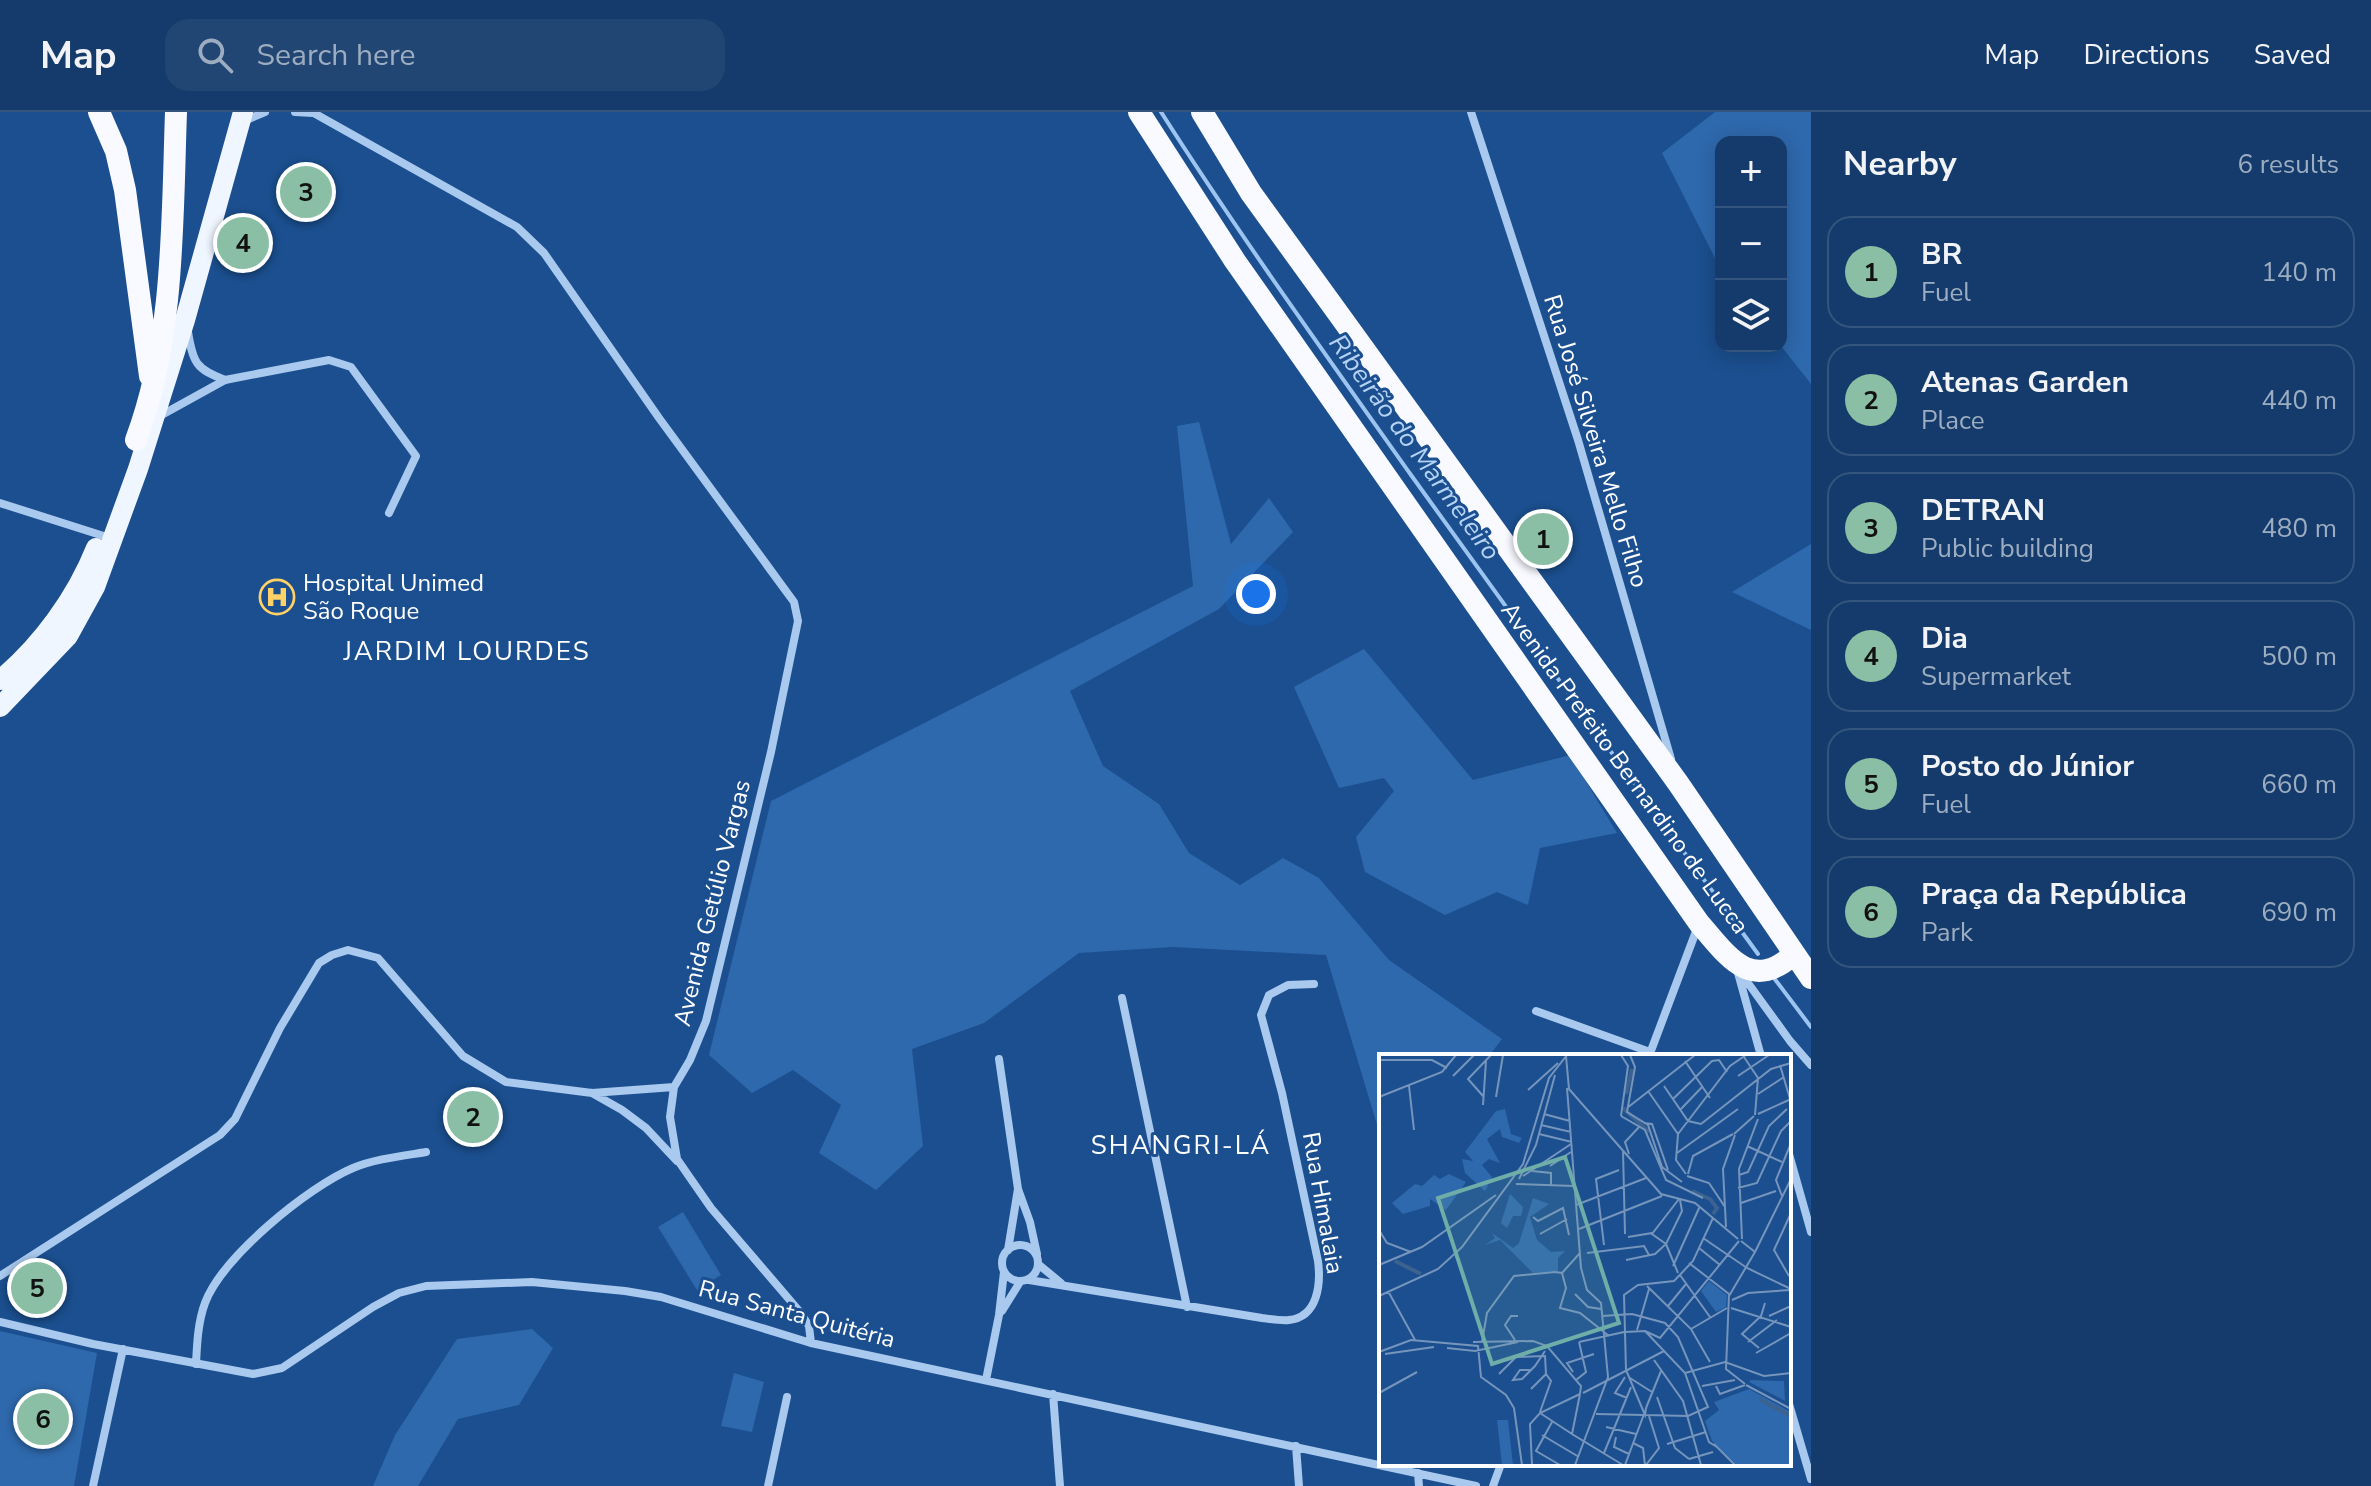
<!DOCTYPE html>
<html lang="en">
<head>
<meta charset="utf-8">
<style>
  :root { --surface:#143b6b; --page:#214673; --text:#f1f3f6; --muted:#9dadc1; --line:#33557e; --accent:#8abfa5 }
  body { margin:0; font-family:"Nunito Sans",sans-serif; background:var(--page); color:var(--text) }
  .controls { position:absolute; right:24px; top:24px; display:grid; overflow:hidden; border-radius:16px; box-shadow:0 4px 20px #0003 }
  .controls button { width:72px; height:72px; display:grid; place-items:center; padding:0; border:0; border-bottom:2px solid var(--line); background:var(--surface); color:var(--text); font:40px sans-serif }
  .you { position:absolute; left:1256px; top:482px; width:28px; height:28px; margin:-20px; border:6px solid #fff; border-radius:50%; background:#1a73e8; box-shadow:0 0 0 12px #1a73e833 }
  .badge { display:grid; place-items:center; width:52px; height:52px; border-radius:50%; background:var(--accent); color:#111; font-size:26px; font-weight:700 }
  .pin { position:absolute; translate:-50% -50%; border:4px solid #fff; box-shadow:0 2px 8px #0006 }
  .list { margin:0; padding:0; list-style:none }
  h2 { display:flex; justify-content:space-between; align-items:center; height:104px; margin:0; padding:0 32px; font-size:34px }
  h2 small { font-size:26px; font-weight:400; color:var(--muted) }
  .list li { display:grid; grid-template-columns:52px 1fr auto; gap:24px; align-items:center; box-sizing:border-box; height:112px; margin:0 16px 16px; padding:0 16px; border:2px solid var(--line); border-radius:24px }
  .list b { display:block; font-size:30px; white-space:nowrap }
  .list p { margin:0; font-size:26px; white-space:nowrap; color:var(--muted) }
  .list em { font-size:26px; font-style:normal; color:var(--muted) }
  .icon { flex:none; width:44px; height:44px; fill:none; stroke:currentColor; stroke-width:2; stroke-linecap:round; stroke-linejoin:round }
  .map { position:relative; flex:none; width:1811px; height:1374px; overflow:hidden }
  header { display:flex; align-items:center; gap:48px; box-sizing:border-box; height:112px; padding:0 40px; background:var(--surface); border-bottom:2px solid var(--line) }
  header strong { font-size:38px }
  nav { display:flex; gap:44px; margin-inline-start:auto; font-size:28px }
  .search { width:560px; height:72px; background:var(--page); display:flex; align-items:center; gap:20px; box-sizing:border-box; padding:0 28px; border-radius:24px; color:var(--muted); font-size:30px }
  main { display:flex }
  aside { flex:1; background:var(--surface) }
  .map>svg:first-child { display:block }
</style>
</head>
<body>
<header>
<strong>Map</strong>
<div class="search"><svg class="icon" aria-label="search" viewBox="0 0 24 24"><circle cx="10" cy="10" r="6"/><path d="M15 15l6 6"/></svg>Search here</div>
<nav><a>Map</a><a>Directions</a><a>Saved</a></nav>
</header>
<main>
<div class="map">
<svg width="1811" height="1374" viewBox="0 0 1811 1374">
  <rect width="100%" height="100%" fill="#1b4f8f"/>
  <!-- green -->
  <path fill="#2e69ad" d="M 1715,0 L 1811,0 L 1811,272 L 1781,234 L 1781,30 L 1721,30 L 1721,158 L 1662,41 Z
    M 1199,310 L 1231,432 L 1269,386 L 1293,420 L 1219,497 L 1070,579 L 1103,654 L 1159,692 L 1189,741 L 1240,773 L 1283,746 L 1319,766 L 1389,848 L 1502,927 L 1489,944 L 1381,944 L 1381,1026 L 1326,843 L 1173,835 L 1079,841 L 984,911 L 912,937 L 923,1034 L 876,1078 L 819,1041 L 841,993 L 793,958 L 752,981 L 709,943 L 771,689 L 1193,474 L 1177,314 Z
    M 1811,432 L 1811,518 L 1732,480 Z
    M 1364,537 L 1473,668 L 1570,643 L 1617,721 L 1540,736 L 1528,793 L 1497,780 L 1445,803 L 1365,760 L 1356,725 L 1394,679 L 1384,666 L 1339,676 L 1294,575 Z
    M 683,1100 L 721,1163 L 697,1178 L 658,1115 Z
    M 532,1217 L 553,1236 L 519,1293 L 458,1307 L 418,1374 L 373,1374 L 395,1323 L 457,1227 Z
    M 0,1219 L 97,1241 L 74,1374 L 0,1374 Z
    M 734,1261 L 764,1270 L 752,1320 L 721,1314 Z"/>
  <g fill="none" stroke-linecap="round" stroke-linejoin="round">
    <!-- stream -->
    <path stroke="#9cc4f0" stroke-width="4" d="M 1161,0 C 1240,124 1326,243 1411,363 C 1526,523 1642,683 1758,842
      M 1774,866 L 1811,915"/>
    <!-- minor -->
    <path stroke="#a9c9ee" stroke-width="8" d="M 295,0 L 313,1
      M 1471,0 L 1578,328 L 1671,647
      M 244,9 L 265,0
      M 188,220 C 193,251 196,257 225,268
      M 158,305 L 225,268 L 329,248 L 351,255 L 416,344 L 389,401
      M 0,391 L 110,426
      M 1740,860 L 1790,929 L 1811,953
      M 1738,861 L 1761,944
      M 1122,886 L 1187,1195
      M 1536,899 L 1650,940
      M 1649,944 L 1698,814
      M 999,947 L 1018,1077 L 1030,1110 L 1037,1142
      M 674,975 L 670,1005 L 677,1047 L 711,1096 L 800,1200 L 809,1214 L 811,1231
      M 592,981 L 622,998 L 646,1016 L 677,1049
      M 1789,1042 L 1811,1120
      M1002 1151a18 18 0 1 1 36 0a18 18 0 1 1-36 0Z
      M 1008,1138 L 1018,1077
      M 1038,1152 L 1061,1171
      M 0,1164 L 220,1023 L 235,1007 L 280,916 L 319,851 L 332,843 L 348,838 L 378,846 L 463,944 L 506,970 L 592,981 L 674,975 L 690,948 L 706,909 L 771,640 L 798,509 L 794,490 L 659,306 L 544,141 L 517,115 L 312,0
      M 1029,1168 L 1262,1206 C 1270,1207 1281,1209 1289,1208 C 1318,1205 1321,1172 1318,1149 L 1282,981 L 1261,903 L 1269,883 L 1288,873 L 1314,872
      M 1002,1199 L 1020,1170
      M 0,1210 L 93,1232 L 253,1262 L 282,1256 L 373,1195 L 399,1181 L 426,1174 L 532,1170 L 625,1179 L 661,1185 L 811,1231 L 1476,1374
      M 196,1252 C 197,1231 198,1210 205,1191 C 222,1145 308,1075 353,1056 C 375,1047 402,1044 426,1040
      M 986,1268 L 999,1203 L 1004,1160
      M 1053,1282 L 1060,1374
      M 1789,1292 L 1811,1367
      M 1296,1334 L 1299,1374
      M 1418,1361 L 1419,1374
      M 93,1374 L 123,1237
      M 768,1374 L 787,1285
      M 1493,1374 L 1501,1352"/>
    <!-- primary -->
    <path stroke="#f0f6ff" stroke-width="20" d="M 0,568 C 41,534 76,486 96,436
      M 0,595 L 68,524 L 95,475 L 138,357 L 185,208 L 243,0"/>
    <!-- trunk -->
    <path stroke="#f8faff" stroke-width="22" d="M 99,0 L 116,39 L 125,78 L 150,264
      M 1139,0 L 1235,149 L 1699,811 C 1727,843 1750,881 1793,843
      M 1202,0 L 1251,81 L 1678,671 L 1811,866
      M 136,328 C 175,223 172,110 176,0"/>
  </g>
  <!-- icons -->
  <defs>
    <g id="hospital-ring" transform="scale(1.8)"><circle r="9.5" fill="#1b4f8f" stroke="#ffd166" stroke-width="1.5"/><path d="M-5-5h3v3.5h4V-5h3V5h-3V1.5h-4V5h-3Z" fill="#ffd166"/></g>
  </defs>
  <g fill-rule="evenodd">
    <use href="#hospital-ring" x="277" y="485"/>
  </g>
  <g text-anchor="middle" stroke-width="6" stroke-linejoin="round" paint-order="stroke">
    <!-- street labels -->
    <g font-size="24" fill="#fff" stroke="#1b4f8f">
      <text transform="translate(1596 329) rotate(73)" y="8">Rua José Silveira Mello Filho</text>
      <text transform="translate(1625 656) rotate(54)" y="8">Avenida Prefeito Bernardino de Lucca</text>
      <text transform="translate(712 791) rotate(-76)" y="8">Avenida Getúlio Vargas</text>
      <text transform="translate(1323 1091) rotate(80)" y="8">Rua Himalaia</text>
      <text transform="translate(797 1202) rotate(15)" y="8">Rua Santa Quitéria</text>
    </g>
    <!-- poi labels -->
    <g font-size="24" fill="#fff" stroke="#1b4f8f" text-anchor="start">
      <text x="303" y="479">Hospital Unimed<tspan x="303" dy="28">São Roque</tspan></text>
    </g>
    <!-- water labels -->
    <g font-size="26" font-style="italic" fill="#b5d3f5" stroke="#1b4f8f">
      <text transform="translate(1415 335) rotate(54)" y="9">Ribeirão do Marmeleiro</text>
    </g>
    <!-- neighbourhood labels -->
    <g font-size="26" letter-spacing="2" fill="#fff" stroke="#1b4f8f">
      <text x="467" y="548">JARDIM LOURDES</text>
      <text x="1181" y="1042">SHANGRI-LÁ</text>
    </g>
  </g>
  <!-- overview -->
  <g transform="translate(1379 942)">
    <rect width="412" height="412" fill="#1b4f8f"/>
    <path d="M 126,55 L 132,80 L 143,84 L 140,89 L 123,83 L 121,75 L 108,85 L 121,109 L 110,105 L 103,111 L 113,123 L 106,137 L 86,119 L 83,105 L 94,107 L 86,98 L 117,57 ZM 70,120 L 87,128 L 67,156 L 51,145 L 51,152 L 24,160 L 13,149 L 36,130 L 43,132 L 55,121 L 61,125 ZM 131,140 L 144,153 L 142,162 L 134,162 L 128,174 L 122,169 ZM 154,144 L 170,150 L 151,163 L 158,186 L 172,198 L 186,197 L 179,204 L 179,217 L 154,219 L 121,186 L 106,191 L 116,184 L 113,179 L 134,194 L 140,189 ZM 330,227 L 348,241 L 347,253 L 337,258 L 322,237 ZM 405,327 L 406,347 L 370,328 L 372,326 ZM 370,335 L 412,358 L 412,411 L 358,411 L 333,387 L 326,367 L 340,356 L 335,348 ZM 118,366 L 129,366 L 134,411 L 123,411 Z" fill="#2e69ad"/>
    <path fill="none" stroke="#3c6290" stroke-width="4" d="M 247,40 L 253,15M 244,54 L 270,78M 313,137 L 331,145 L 338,154 L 334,160M 16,207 L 42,220M 380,345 L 412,362"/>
    <path fill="none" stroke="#7695bc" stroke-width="2" d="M 251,1 L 256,13 L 248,58 L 269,71 L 283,113 L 303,128M 187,2 L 190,35 L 282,140 L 316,149 L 359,185M 365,3 L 379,24 L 376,61M 0,6 L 53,6 L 68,14M 306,7 L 331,44M 401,11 L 411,45M 74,22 L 95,1M 359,22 L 390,1M 30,32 L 35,76M 285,32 L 309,67 L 322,70 L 392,15 L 412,9M 188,34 L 202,214 L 208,236 L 222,249 L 229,323 L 196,411M 149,36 L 179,9M 269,37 L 299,80 L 297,106 L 307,120M 379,40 L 405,23M 104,42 L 89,25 L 112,1M 0,43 L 63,18 L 77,1M 117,43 L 124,1M 294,45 L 333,7 L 340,6 L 348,18M 104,51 L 107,7M 248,54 L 316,1M 302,55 L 324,32M 165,60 L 191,67M 379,60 L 412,45M 242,62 L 266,76 L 287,126 L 324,144M 242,62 L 249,12 L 242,1M 265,69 L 273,70 L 289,116M 162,71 L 192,78M 160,80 L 193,88M 299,80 L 351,12 L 367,1M 355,80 L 375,62M 368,92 L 403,108M 244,96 L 246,180M 298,99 L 359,55M 250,100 L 246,88 L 261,72M 171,112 L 192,98M 153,117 L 172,119 L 172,131M 309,120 L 314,102 L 354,80M 360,121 L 369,118 L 390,72 L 408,55M 144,122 L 192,90M 308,122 L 330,129 L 346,153M 140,125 L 157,91 L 176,21M 137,130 L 195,132M 359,134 L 378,129 L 402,77 L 412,67M 403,142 L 397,126 L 412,89M 362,149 L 397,137M 197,151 L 267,124M 154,163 L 159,167 L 184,154 L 190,181M 347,173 L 344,115 L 356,81M 200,175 L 283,142M 0,176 L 8,189 L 32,198M 161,180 L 188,165M 249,183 L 273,179M 324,184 L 368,214 L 412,235M 363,185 L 360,115 L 379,65M 287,190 L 273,180 L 300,145M 287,190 L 299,219M 225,191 L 217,125 L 240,116M 320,194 L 341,211M 376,198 L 412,125M 208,199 L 265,192 L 270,201M 247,206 L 276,200 L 287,190 L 303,157 L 301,146M 310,209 L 350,240 L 347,315 L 366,330M 0,211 L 43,193 L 117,141M 294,212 L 321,152M 183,219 L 201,199M 301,221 L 331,263M 410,222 L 395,196 L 412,159M 268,232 L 312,275 L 331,308M 9,237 L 36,286M 196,240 L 209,253 L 222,255M 0,242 L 59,215 L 83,193 L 144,110 L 170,24 L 188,1M 350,242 L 376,198 L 362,187M 353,246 L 369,239 L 411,236M 289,252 L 307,230M 352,254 L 412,273M 223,262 L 253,260 L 286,269 L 299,283 L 329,353 L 309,362 L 267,361M 390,262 L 412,252M 312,275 L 348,254M 258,276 L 270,235M 266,277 L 281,284 L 360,187M 246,278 L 266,277 L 306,319 L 330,388 L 338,393M 136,286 L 126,271 L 132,262 L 139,262M 94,288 L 154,287 L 168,292 L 202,332 L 201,340M 103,288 L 108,259 L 135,222 L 176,218 L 183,219 L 187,234 L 181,254 L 201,259 L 230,282M 200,288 L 245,278M 369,288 L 398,266M 68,294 L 96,297 L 139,288M 380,294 L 363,280 L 382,262 L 386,249M 0,298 L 32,286 L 99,292 L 102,323 L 127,341 L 135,354 L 143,411M 377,299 L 412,279M 6,300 L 55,293M 275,306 L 304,347 L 322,411M 151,316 L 141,316 L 134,326 L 143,325 L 156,312 L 166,297M 194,318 L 188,309 L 215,300M 306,319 L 346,308 L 385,322 L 412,319M 120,320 L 137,303 L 166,302 L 167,320 L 152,335M 246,323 L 236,339 L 248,344M 251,324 L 273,338M 197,326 L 207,318 L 200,288M 367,331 L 412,355M 323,332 L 356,326M 337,332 L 341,340 L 366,331M 0,339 L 38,318M 204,339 L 285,297M 201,340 L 193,380 L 244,411M 278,343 L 296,394 L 310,405M 267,354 L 282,317M 267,354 L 266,361 L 247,316 L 245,241 L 259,231 L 295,227 L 314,207 L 334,164M 161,358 L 172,327 L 167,320M 161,359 L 193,380M 217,360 L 264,361M 173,368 L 157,397 L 181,411M 227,373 L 257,380M 163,381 L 200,403M 237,383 L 235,393 L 250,400M 254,389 L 264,394 L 266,411M 288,390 L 327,378M 335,390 L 356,411M 225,399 L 252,333M 310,405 L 334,398M 153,411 L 151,370 L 161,359 L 201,340M 246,411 L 265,360M 267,411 L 280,394 L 270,362"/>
    <path fill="#6fada8" fill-opacity="0.15" stroke="#6fada8" stroke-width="4" d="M 186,103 L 240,269 L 113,310 L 59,144 Z"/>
    <rect width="412" height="412" fill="none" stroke="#fff" stroke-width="4"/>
  </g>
</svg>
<div class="controls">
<button>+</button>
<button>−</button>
<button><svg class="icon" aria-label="layers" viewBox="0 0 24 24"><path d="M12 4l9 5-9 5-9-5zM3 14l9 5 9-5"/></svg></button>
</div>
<div class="you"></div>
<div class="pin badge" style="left:1543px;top:427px">1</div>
<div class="pin badge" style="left:473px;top:1005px">2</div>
<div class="pin badge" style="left:306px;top:80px">3</div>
<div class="pin badge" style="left:243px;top:131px">4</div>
<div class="pin badge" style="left:37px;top:1176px">5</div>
<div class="pin badge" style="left:43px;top:1307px">6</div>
</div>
<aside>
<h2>Nearby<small>6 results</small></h2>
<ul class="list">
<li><span class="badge">1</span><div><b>BR</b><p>Fuel</p></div><em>140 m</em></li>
<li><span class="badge">2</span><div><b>Atenas Garden</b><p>Place</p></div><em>440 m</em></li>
<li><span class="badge">3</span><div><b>DETRAN</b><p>Public building</p></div><em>480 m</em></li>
<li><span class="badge">4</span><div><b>Dia</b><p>Supermarket</p></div><em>500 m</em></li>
<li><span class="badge">5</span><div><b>Posto do Júnior</b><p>Fuel</p></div><em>660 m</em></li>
<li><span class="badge">6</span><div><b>Praça da República</b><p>Park</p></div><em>690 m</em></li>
</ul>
</aside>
</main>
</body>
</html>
